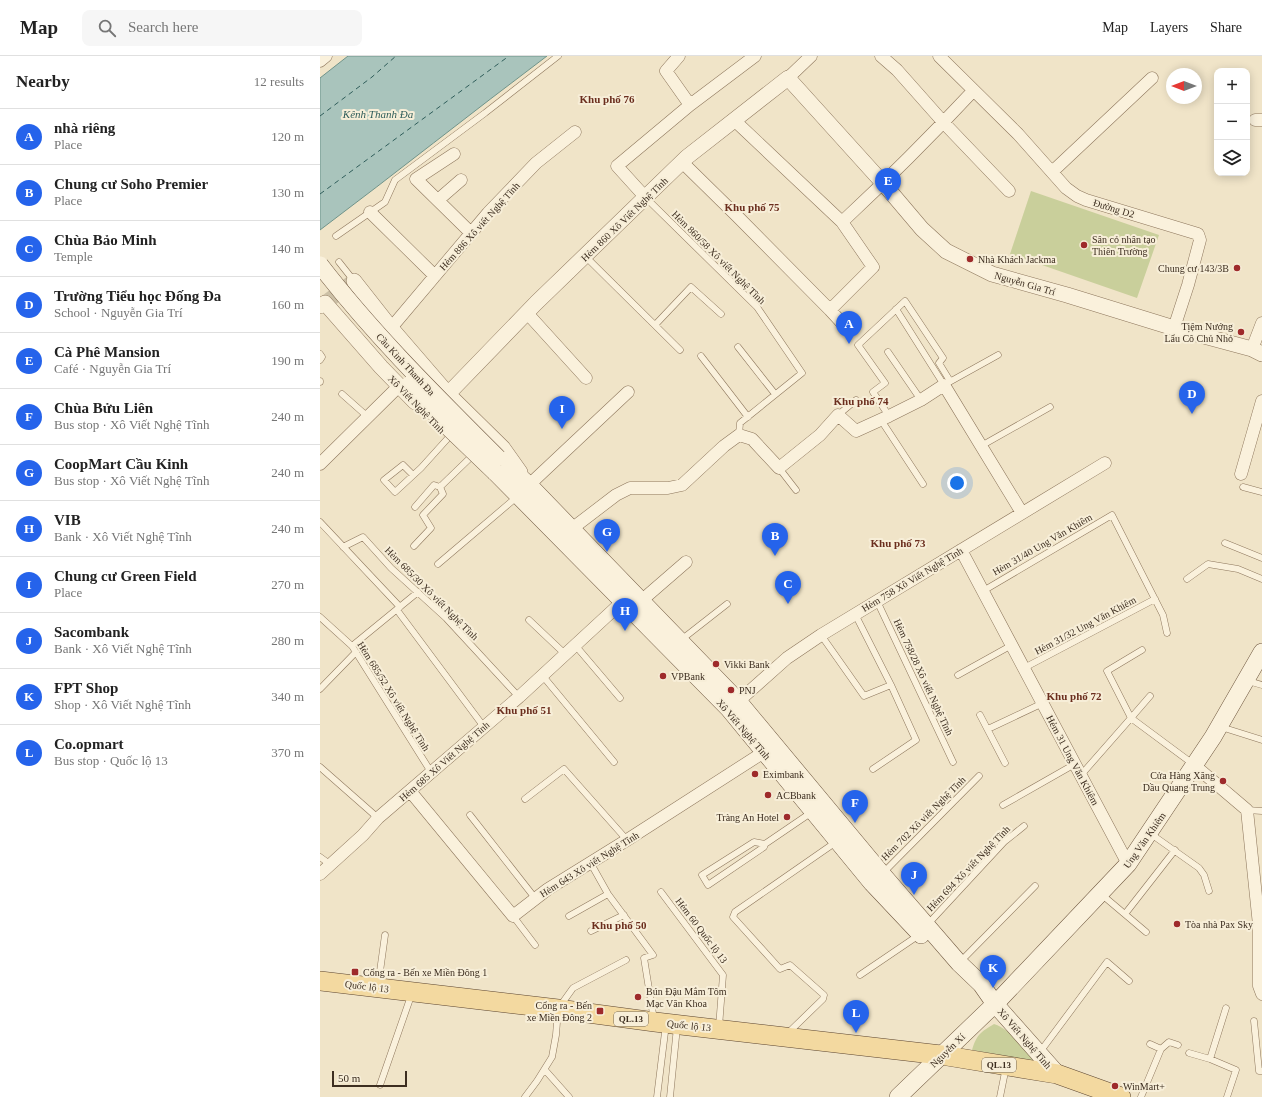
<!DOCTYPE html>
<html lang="en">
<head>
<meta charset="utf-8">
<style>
  :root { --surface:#fff; --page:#f6f6f6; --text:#222; --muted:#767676; --line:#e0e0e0; --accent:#2563eb }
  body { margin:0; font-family:"Times New Roman",serif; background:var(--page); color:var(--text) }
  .controls { position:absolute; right:12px; top:12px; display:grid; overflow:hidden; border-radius:8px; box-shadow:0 2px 10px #0003 }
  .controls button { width:36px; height:36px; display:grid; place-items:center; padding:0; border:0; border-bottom:1px solid var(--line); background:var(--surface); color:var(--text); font:20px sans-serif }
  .compass { position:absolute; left:846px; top:12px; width:36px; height:36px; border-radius:50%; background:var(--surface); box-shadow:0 2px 10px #0003; rotate:270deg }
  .scale { position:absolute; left:12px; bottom:10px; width:75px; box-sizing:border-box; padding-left:4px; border:2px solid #3d2e20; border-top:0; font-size:11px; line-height:14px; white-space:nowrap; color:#3d2e20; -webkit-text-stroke:3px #f7eed8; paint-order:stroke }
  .you { position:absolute; left:637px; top:427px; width:14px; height:14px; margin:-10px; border:3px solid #fff; border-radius:50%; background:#1a73e8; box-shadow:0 0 0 6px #1a73e833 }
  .badge { display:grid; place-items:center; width:26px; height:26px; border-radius:50%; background:var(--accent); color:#fff; font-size:13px; font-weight:700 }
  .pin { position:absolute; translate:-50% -33px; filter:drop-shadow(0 1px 2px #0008) }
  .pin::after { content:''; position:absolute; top:21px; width:14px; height:12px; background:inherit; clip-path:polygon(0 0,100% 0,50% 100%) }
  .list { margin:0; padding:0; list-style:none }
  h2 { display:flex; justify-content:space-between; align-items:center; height:52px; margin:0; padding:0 16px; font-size:17px }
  h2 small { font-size:13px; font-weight:400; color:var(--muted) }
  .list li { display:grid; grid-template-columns:26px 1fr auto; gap:12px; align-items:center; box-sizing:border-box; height:56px; padding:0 16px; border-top:1px solid var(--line) }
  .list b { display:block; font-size:15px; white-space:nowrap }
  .list p { margin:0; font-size:13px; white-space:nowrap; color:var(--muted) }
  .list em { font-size:13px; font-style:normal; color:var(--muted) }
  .icon { flex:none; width:22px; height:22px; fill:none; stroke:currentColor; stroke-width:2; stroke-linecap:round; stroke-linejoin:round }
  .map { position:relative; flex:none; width:942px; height:1041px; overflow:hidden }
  header { display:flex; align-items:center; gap:24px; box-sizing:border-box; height:56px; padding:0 20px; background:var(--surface); border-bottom:1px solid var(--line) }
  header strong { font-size:19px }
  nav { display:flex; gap:22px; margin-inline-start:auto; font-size:14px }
  .search { width:280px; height:36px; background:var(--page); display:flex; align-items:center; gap:10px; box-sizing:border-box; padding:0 14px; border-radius:8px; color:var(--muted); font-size:15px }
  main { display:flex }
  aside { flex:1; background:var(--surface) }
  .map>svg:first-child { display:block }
</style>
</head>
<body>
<header>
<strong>Map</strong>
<div class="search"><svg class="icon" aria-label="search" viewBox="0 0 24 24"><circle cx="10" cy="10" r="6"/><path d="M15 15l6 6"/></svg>Search here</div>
<nav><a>Map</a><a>Layers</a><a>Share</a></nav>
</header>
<main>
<aside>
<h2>Nearby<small>12 results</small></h2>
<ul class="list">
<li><span class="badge">A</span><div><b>nhà riêng</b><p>Place</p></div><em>120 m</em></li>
<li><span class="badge">B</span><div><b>Chung cư Soho Premier</b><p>Place</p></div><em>130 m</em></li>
<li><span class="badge">C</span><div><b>Chùa Bảo Minh</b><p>Temple</p></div><em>140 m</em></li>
<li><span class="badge">D</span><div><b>Trường Tiểu học Đống Đa</b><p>School · Nguyễn Gia Trí</p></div><em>160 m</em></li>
<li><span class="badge">E</span><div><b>Cà Phê Mansion</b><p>Café · Nguyễn Gia Trí</p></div><em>190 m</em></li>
<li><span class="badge">F</span><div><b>Chùa Bửu Liên</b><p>Bus stop · Xô Viết Nghệ Tĩnh</p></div><em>240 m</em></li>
<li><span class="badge">G</span><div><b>CoopMart Cầu Kinh</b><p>Bus stop · Xô Viết Nghệ Tĩnh</p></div><em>240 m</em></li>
<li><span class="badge">H</span><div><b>VIB</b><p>Bank · Xô Viết Nghệ Tĩnh</p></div><em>240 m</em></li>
<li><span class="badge">I</span><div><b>Chung cư Green Field</b><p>Place</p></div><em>270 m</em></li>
<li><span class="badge">J</span><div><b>Sacombank</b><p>Bank · Xô Viết Nghệ Tĩnh</p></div><em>280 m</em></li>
<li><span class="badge">K</span><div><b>FPT Shop</b><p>Shop · Xô Viết Nghệ Tĩnh</p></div><em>340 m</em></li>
<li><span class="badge">L</span><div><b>Co.opmart</b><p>Bus stop · Quốc lộ 13</p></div><em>370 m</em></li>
</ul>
</aside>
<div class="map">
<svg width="942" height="1041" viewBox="0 0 942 1041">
  <rect width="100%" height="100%" fill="#f0e4c8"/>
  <!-- green -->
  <path fill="#c9cf9b" d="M 711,135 L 839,179 L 817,242 L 690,198 Z
    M 674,968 C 692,974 704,993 715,1006 L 652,994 C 657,978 661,976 674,968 Z"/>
  <!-- water -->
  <path fill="#a9c4bc" stroke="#6f938a" d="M 28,0 L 227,0 C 151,57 76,117 0,174 L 0,22 Z"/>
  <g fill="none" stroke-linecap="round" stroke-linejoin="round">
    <!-- ferry -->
    <path stroke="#2f5d5a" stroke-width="1" stroke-dasharray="5 4" stroke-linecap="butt" d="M 0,60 L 52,21 L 76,0
      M 0,138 L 189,0"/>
    <!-- tertiary-tunnel -->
    <path stroke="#ccc0a6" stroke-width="15" stroke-dasharray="15 8" stroke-linecap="butt" d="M 5,247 L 34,225"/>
    <!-- service casing -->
    <g stroke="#8d765c" stroke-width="7">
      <path id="service" d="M 326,142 L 437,251 L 482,317 L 420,367 L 419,379
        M 16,180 L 65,146 L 75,124 L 165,57 L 238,0
        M 265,200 L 360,294
        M 19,206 L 34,225
        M 576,253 L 624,329 L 678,299
        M 335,269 L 371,231 L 401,258
        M 418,291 L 455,338
        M 568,296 L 601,344
        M 0,298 L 2,301 L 0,304
        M 381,300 L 428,361
        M 0,325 L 0,326
        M 22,338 L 48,361
        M 518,359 L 536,344
        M 569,360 L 553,336 L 565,327 L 538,289 L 585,245 L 623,302 L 619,307 L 630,325
        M 561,364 L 603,428
        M 661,390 L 730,351
        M 459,412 L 476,434
        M 93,419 L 83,409 L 64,424 L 75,436 L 101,412 L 129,381
        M 923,431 L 942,436
        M 95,451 L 114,429 L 120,431
        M 0,466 L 80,551
        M 905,487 L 942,502
        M 94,490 L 111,472 L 103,459 L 123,438 L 120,431 L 150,402
        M 23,491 L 43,481 L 71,512 L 126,562 L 199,641
        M 118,508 L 198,440
        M 867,523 L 888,508 L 918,513 L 942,523
        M 663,535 L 792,459 L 843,559 L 847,577
        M 557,545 L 633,706
        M 77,554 L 164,671
        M 535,558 L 571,629
        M 0,561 L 32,590 L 111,716
        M 209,564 L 245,598
        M 501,579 L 544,640 L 571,629 L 596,684 L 553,713
        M 361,584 L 407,548
        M 255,589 L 300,642
        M 32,590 L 98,536
        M 704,612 L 835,543
        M 222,619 L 294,706
        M 638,619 L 692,589
        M 928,625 L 942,629
        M 0,633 L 36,596
        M 830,640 L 811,662 L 873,708
        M 660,659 L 685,707
        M 901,671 L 942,684
        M 668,673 L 723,647
        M 0,711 L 58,762
        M 761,719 L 811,662 L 787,615 L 822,594
        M 205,743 L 244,713 L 307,784
        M 683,749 L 755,708
        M 927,754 L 942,755
        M 150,759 L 215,842
        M 831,778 L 879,812 L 884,819 L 889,835
        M 445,788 L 434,786 L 382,819 L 388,829 L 444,791 L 445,788 L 492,756
        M 0,801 L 11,809
        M 270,806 L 288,838 L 333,899 L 324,902 L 334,964
        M 563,817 L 659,720
        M 341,836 L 403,919 L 399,971
        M 781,838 L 826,876
        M 805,858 L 855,794
        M 193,860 L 215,889
        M 249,860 L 288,838
        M 608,868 L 684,786 L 704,770
        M 271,875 L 304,859
        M 639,907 L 715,830
        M 540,919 L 599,879
        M 58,930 L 65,879
        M 906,952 L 890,1003 L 916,1014 L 907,1041
        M 934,965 L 939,1015 L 942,1015
        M 467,978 L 503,943 L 504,939 L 470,909 L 460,913 L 413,861 L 415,856 L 516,786
        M 841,993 L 849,986 L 858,989
        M 720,996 L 787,906 L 809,925
        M 869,997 L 890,1003
        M 225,1014 L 249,1041
        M 60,1029 L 92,937
        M 205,1041 L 217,1025 L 232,1001 L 236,979 L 238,953 L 253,932 L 306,904
        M 337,1041 L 346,968
        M 350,1041 L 357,971
        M 680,1041 L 686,1011
        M 821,1041 L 841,993 L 830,988"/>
    </g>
    <!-- minor casing -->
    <g stroke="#8d765c" stroke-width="13">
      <path id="minor" d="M 561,0 L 577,14 L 624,67 L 689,135
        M 619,0 L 698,78 L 746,132 L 757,140 L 766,144 L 878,178 L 880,184 L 868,229 L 854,272
        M 0,5 L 6,0
        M 468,22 L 491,0
        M 370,49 L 435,0
        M 414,64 L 522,166 L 553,211 L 510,254
        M 935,64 L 942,64
        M 134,98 L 96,123 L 151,177
        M 362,106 L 417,160 L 510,254 L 522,267
        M 732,116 L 832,22
        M 326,142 L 297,110 L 370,49 L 346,15 L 359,0
        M 118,144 L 141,124
        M 50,156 L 115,220
        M 522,166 C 567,124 611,80 653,35
        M 207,257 L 266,322
        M 71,272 L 168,157 L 216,107 L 255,76
        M 932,293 L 942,267
        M 0,408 L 79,330
        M 921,418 L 942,345
        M 209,429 L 308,336
        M 245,478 L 296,439 L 310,432 L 348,432 L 362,429 L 404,390 L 419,379 L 432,383 L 459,412 L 500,379 L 518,359 L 536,375 L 569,360 L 601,344 L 624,329 L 702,457
        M 641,494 L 808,808
        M 321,545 L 366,506
        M 413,650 L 467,602 L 501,579 L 785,407
        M 874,709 L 927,754 L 939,869 L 939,930 L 942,938
        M 90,735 L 193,860 L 228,833 L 307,784 L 444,696
        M 0,818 L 43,779 L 58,762 L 199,641 L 302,546"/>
    </g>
    <!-- tertiary casing -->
    <g stroke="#8d765c" stroke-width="16">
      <path id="tertiary" d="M 34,225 L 71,272 L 128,338 L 183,392 L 200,416
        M 0,250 L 5,247 L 61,311 L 95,346
        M 128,338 L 216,247 L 367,101 L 468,22 L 563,127 L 602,173 L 626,195 L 672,218 L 747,239 L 854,272 L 932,293 L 942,298"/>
    </g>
    <!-- secondary casing -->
    <g stroke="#6f573f" stroke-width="18">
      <path id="secondary" d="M 178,402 L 209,429 L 418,645 L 562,818 L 639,907 L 661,928 L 675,948 L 737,1018
        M 175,416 L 409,653 L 552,827 L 601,879
        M 578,1041 L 678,945 L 808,808 L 893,681 L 942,596"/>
    </g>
    <!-- primary casing -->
    <g stroke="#5b4430" stroke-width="20">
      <path id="primary" d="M 0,925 L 238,953 L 335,966 L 621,999 L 737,1018 L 801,1041"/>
    </g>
    <!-- service -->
    <use href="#service" stroke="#faf1dc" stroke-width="6"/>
    <!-- minor -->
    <use href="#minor" stroke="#faf1dc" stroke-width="12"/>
    <!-- tertiary -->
    <use href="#tertiary" stroke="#faf1dc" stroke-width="15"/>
    <!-- secondary -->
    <use href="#secondary" stroke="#faf1dc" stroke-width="17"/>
    <!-- primary -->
    <use href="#primary" stroke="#f3d9a0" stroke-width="19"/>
    <!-- secondary-bridge casing -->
    <g stroke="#6f573f" stroke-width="18" stroke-linecap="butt">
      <path id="secondary-bridge" d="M 0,209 C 54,279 116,340 178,402
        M 89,329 L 125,368 L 175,416"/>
    </g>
    <!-- secondary-bridge -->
    <use href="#secondary-bridge" stroke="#faf1dc" stroke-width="17"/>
  </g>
  <!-- markers -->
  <g fill="#9e2a2b" stroke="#f7eed8" stroke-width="1.5">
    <circle cx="764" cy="189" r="4"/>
    <circle cx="650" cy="203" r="4"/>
    <circle cx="917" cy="212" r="4"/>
    <circle cx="921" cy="276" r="4"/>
    <circle cx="396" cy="608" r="4"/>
    <circle cx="343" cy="620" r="4"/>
    <circle cx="411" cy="634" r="4"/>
    <circle cx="435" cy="718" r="4"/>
    <circle cx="903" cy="725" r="4"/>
    <circle cx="448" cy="739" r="4"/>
    <circle cx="467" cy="761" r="4"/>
    <circle cx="857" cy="868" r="4"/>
    <rect x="31" y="912" width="8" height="8" rx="2"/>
    <circle cx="318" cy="941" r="4"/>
    <rect x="276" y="951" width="8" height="8" rx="2"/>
    <circle cx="795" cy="1030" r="4"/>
  </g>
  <g text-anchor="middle" stroke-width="4" stroke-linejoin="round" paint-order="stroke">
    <!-- shield labels -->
    <g fill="#f7eed8" stroke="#756857" stroke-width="1">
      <rect x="294" y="956" width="34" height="14" rx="3"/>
      <rect x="662" y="1002" width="34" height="14" rx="3"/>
    </g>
    <g font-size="9" font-weight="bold" fill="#3d2e20">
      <text x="311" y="966">QL.13</text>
      <text x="679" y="1012">QL.13</text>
    </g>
    <!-- street labels -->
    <g font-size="10" fill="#3d2e20" stroke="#f7eed8">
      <text transform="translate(794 152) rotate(17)" y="4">Đường D2</text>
      <text transform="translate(304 163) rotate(-44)" y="4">Hẻm 860 Xô Viết Nghệ Tĩnh</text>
      <text transform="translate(159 170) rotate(-48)" y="4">Hẻm 886 Xô viết Nghệ Tĩnh</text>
      <text transform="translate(399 201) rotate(45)" y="4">Hẻm 860/58 Xô viết Nghệ Tĩnh</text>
      <text transform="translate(705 227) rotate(16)" y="4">Nguyễn Gia Trí</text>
      <text transform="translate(86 308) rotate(47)" y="4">Cầu Kinh Thanh Đa</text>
      <text transform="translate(97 348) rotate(46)" y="4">Xô Viết Nghệ Tĩnh</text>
      <text transform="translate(722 488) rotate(-30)" y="4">Hẻm 31/40 Ung Văn Khiêm</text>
      <text transform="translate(592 523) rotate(-31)" y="4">Hẻm 758 Xô Viết Nghệ Tĩnh</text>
      <text transform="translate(112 537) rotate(45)" y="4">Hẻm 685/30 Xô viết Nghệ Tĩnh</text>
      <text transform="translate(765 569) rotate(-28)" y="4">Hẻm 31/32 Ung Văn Khiêm</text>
      <text transform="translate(604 621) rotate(65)" y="4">Hẻm 758/28 Xô viết Nghệ Tĩnh</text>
      <text transform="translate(74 640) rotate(58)" y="4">Hẻm 685/52 Xô viết Nghệ Tĩnh</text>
      <text transform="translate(424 673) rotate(49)" y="4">Xô Viết Nghệ Tĩnh</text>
      <text transform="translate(753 704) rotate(62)" y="4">Hẻm 31 Ung Văn Khiêm</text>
      <text transform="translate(124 705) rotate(-41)" y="4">Hẻm 685 Xô Viết Nghệ Tĩnh</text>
      <text transform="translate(603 762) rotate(-45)" y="4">Hẻm 702 Xô viết Nghệ Tĩnh</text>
      <text transform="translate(824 784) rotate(-55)" y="4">Ung Văn Khiêm</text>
      <text transform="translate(269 808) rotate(-32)" y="4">Hẻm 643 Xô viết Nghệ Tĩnh</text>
      <text transform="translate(648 812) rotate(-46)" y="4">Hẻm 694 Xô viết Nghệ Tĩnh</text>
      <text transform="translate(382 874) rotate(53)" y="4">Hẻm 60 Quốc lộ 13</text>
      <text transform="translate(47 930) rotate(7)" y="4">Quốc lộ 13</text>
      <text transform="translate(369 969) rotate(6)" y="4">Quốc lộ 13</text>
      <text transform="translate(705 982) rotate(49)" y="4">Xô Viết Nghệ Tĩnh</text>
      <text transform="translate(627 994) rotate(-44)" y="4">Nguyễn Xí</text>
    </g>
    <!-- poi labels -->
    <g font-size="10" fill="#3d2e20" stroke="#f7eed8" text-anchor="start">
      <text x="772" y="187">Sân cỏ nhân tạo<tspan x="772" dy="12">Thiên Trường</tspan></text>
      <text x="658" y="207">Nhà Khách Jackma</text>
      <text x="909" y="216" text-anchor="end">Chung cư 143/3B</text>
      <text x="913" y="274" text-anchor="end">Tịệm Nướng<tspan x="913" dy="12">Lẩu Cô Chủ Nhỏ</tspan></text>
      <text x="404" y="612">Vikki Bank</text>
      <text x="351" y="624">VPBank</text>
      <text x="419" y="638">PNJ</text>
      <text x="443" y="722">Eximbank</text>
      <text x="895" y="723" text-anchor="end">Cửa Hàng Xăng<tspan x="895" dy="12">Dầu Quang Trung</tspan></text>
      <text x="456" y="743">ACBbank</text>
      <text x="459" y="765" text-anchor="end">Tràng An Hotel</text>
      <text x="865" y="872">Tòa nhà Pax Sky</text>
      <text x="43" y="920">Cổng ra - Bến xe Miền Đông 1</text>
      <text x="326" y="939">Bún Đậu Mắm Tôm<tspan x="326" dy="12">Mạc Văn Khoa</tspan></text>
      <text x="272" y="953" text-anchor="end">Cổng ra - Bến<tspan x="272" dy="12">xe Miền Đông 2</tspan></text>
      <text x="803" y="1034">WinMart+</text>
    </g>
    <!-- neighbourhood labels -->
    <g font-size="11" font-weight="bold" fill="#6b2e1e" stroke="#f7eed8">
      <text x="287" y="47">Khu phố 76</text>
      <text x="432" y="155">Khu phố 75</text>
      <text x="541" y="349">Khu phố 74</text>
      <text x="578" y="491">Khu phố 73</text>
      <text x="754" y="644">Khu phố 72</text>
      <text x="204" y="658">Khu phố 51</text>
      <text x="299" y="873">Khu phố 50</text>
    </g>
    <!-- water labels -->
    <g font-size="11" font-style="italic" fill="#2f5d5a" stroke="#f7eed8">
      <text x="58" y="62">Kênh Thanh Đa</text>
    </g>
  </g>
</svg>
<div class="controls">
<button>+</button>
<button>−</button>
<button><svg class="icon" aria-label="layers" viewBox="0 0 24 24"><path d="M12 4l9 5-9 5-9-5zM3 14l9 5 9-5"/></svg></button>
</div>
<svg class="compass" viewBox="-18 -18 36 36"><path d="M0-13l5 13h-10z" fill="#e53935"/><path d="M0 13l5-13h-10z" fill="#767676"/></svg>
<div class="scale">50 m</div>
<div class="you"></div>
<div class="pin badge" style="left:529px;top:288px">A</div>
<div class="pin badge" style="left:455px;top:500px">B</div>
<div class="pin badge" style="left:468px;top:548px">C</div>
<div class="pin badge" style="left:872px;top:358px">D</div>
<div class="pin badge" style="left:568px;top:145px">E</div>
<div class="pin badge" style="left:535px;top:767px">F</div>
<div class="pin badge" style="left:287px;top:496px">G</div>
<div class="pin badge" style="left:305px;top:575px">H</div>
<div class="pin badge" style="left:242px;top:373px">I</div>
<div class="pin badge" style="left:594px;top:839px">J</div>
<div class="pin badge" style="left:673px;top:932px">K</div>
<div class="pin badge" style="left:536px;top:977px">L</div>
</div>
</main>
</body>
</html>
